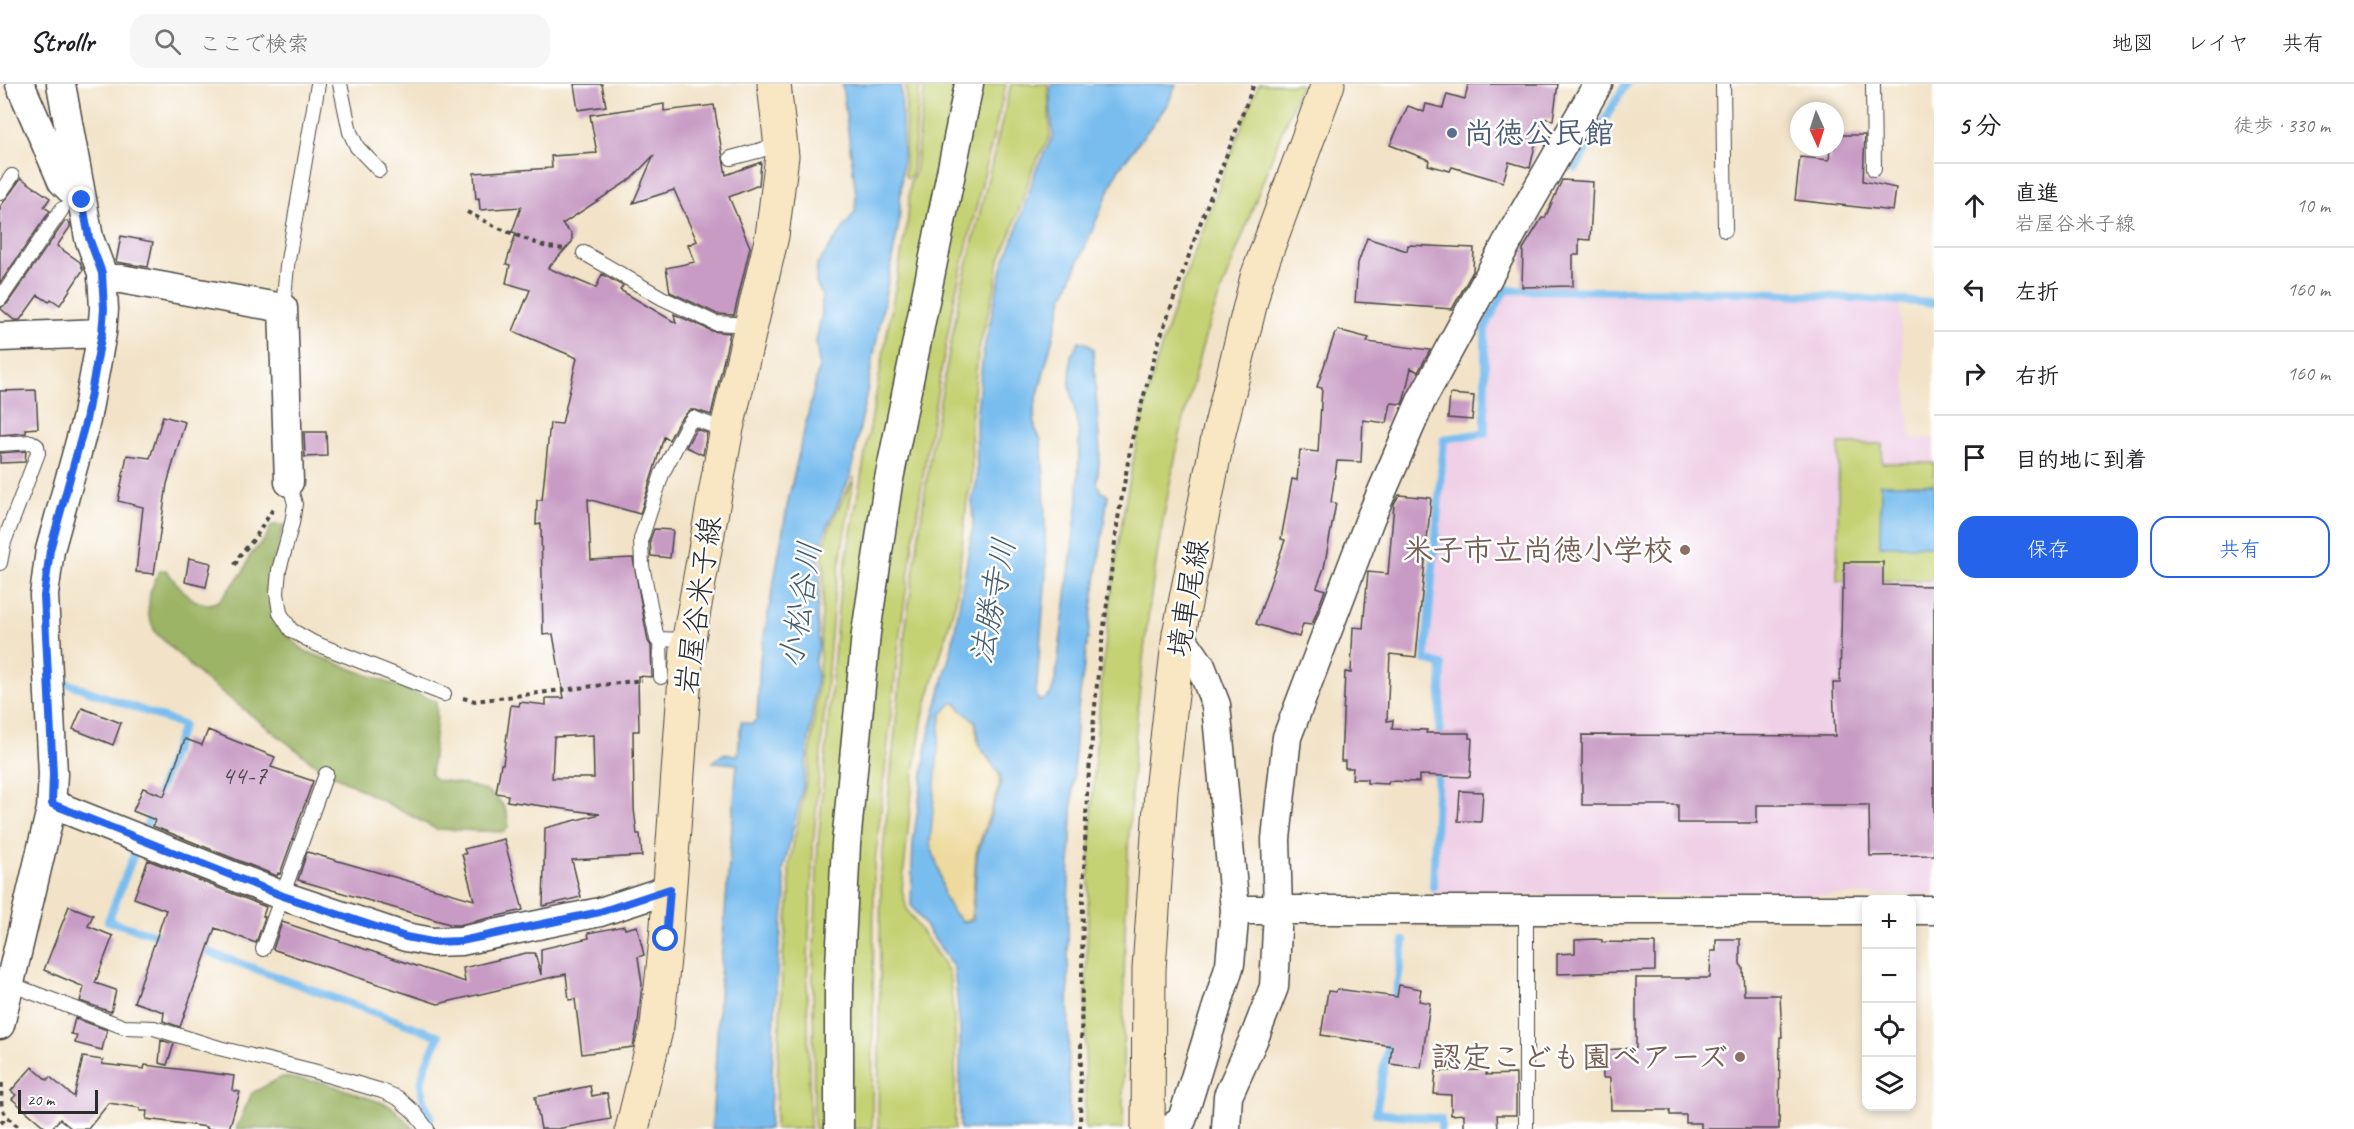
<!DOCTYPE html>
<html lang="ja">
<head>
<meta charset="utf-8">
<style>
  :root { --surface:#fff; --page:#f6f6f6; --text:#202124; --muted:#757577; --line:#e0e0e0; --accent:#2563eb }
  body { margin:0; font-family:Caveat,"Klee One",sans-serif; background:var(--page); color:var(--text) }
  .controls { position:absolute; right:18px; bottom:18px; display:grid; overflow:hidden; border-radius:12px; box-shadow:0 3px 9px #0003 }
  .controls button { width:54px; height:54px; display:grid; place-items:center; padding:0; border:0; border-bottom:2px solid var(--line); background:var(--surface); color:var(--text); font:30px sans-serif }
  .compass { position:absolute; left:1790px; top:18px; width:54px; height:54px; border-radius:50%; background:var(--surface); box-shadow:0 3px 9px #0003; rotate:177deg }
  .scale { position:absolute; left:18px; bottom:15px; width:80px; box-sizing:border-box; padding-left:6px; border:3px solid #2b2b2b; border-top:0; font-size:16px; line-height:21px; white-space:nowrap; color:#2b2b2b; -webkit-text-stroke:4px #fff; paint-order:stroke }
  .stop { position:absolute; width:18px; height:18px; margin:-14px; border:4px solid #2563eb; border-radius:50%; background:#fff }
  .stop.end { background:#2563eb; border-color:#fff; box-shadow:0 2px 6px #0008 }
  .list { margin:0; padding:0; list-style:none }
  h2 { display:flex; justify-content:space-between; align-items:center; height:78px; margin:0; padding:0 24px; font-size:26px }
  h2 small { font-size:20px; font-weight:400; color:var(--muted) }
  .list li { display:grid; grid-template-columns:39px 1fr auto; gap:18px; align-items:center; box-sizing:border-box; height:84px; padding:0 24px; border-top:2px solid var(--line) }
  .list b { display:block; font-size:22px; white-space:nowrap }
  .list p { margin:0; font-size:20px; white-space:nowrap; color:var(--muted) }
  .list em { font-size:20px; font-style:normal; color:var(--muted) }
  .actions { display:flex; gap:12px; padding:18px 24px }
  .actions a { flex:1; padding:14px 0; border:2px solid var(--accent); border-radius:18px; text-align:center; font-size:21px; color:var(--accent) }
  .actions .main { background:var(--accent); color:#fff }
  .icon { flex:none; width:33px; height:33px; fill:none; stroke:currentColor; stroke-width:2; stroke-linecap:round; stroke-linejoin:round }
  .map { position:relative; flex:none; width:1934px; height:1045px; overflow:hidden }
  header { display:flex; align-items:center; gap:36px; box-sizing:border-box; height:84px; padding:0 30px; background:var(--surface); border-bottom:2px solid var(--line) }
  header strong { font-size:28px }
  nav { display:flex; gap:33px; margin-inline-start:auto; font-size:21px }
  .search { width:420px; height:54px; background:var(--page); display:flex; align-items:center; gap:15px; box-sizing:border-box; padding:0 21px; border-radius:18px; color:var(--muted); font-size:22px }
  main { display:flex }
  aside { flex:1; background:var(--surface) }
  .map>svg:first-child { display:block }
</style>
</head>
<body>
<header>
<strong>Strollr</strong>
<div class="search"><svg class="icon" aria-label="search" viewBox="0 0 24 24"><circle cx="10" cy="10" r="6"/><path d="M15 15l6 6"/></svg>ここで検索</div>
<nav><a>地図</a><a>レイヤ</a><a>共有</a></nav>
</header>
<main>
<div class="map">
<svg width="1934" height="1045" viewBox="0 0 1934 1045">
  <rect width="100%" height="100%" fill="#fff"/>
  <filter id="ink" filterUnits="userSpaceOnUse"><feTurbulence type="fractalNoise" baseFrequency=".0167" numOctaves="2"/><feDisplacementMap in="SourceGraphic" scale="12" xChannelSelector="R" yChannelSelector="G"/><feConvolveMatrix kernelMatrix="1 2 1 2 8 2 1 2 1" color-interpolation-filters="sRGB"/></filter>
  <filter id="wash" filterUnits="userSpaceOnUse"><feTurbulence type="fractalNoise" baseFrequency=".008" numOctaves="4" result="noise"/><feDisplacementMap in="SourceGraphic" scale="24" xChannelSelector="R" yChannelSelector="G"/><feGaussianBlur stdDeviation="1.35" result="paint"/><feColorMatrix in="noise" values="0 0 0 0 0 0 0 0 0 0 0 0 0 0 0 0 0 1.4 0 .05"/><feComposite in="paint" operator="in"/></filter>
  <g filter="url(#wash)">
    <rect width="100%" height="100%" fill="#f2e3c8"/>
    <!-- built -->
    <path fill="#efd0e6" d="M 1505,207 L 1757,209 L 1899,218 L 1911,354 L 1934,354 L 1934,811 L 1433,811 L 1442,581 L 1426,576 L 1444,355 L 1485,350 L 1486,244 Z"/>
    <!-- green -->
    <path fill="#c5d273" stroke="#787e4f" stroke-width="1.5" d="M 906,0 L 920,0 L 912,91 L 907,94 L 905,91 Z
      M 925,0 L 956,0 L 872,437 L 831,1045 L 814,1045 L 813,894 L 818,761 L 839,515 L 908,134 L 910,97 L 915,90 Z
      M 978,0 L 1006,0 L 955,211 L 927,365 L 900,548 L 874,788 L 872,1045 L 845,1045 L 845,894 L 874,554 L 904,359 Z
      M 1011,0 L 1048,0 L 1050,52 L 1033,83 L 1012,147 L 998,180 L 995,203 L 978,268 L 971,338 L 972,396 L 967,416 L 956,516 L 923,632 L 913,695 L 902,806 L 907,826 L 949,888 L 955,946 L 955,1045 L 878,1045 L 881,788 L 905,548 L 931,366 L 960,211 Z
      M 1259,0 L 1301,0 C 1280,51 1260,104 1241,156 C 1227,192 1211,229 1201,267 C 1131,519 1122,784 1123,1045 L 1085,1045 C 1086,800 1090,553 1147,314 C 1162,253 1185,194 1207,135 C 1224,90 1240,44 1259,0 Z
      M 1839,360 L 1882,360 L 1882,379 L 1934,379 L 1934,496 L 1837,497 Z
      M 854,393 L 834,514 L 813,763 L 807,897 L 810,1045 L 775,1045 L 783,871 L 790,811 L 789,782 L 808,689 L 819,592 L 824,483 C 817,457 843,417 854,393 Z"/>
    <!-- forest -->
    <path fill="#9cb465" stroke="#647048" stroke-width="1.5" d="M 272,441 L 284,441 L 271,485 L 271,515 L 282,547 L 305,567 L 436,617 L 437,632 L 431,691 L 437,696 C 466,700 510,704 508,743 L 504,748 L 436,745 L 320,684 L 202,593 L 155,548 L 148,530 L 150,509 L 159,487 L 166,486 C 178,501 196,529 219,517 L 244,487 L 249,473 L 264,456 Z
      M 282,993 L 326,999 L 391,1022 L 414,1045 L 236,1045 L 252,1009 Z"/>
    <!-- sand -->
    <path fill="#eeda9e" stroke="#8c8264" stroke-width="1.5" d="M 950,617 L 955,618 L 960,625 L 975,636 L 978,660 L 999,690 L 999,702 L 976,769 L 971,835 L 961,837 L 951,827 L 942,810 L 928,758 L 939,629 Z"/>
    <!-- water -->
    <path fill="#79bdef" stroke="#52748d" stroke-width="1.5" fill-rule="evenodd" d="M 842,0 L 901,0 L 903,70 L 899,139 L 851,391 L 824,450 L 818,477 L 821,483 L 817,531 L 819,561 L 815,576 L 817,591 L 803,703 L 783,786 L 786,812 L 778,871 L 769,1045 L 712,1045 L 721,878 L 737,680 L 713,678 L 723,670 L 738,671 L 741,638 L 752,640 L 757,635 L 760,576 L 789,412 L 819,283 L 816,257 L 822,229 L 822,211 L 816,199 L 817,181 L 855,128 L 856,110 Z
      M 1051,0 L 1176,0 L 1168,20 L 1118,86 L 1063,214 L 1034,326 L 1035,344 L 1041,356 L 1044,390 L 1046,492 L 1036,610 L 1039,617 C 1053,614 1053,604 1056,592 L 1078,416 L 1079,350 L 1070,301 L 1071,272 L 1079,257 L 1088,260 L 1093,265 L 1100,368 L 1097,399 L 1101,408 L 1108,411 L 1076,639 L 1068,820 L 1069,1045 L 960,1045 L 960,946 L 954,884 L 911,821 L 913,759 L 928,654 L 952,563 L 973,442 L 972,415 L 977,397 L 976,336 L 983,269 L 1003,180 L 1016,148 L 1036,85 L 1053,52 L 1050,18 ZM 952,619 L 957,619 L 961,626 L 976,638 L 980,662 L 1001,692 L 1000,704 L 977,771 L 973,836 L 963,838 L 953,828 L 944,812 L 939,785 L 930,760 L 941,631 Z
      M 1881,400 L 1934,400 L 1934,462 L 1880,462 Z"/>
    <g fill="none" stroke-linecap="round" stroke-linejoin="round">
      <!-- stream -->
      <path stroke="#79bdef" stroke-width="8" d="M 1576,84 L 1626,0
        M 1505,206 L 1757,208 L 1934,219
        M 61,597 L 183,641 L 146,743
        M 1439,658 L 1442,581 L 1425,576 L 1444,355 L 1485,349 L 1485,244 L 1506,204
        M 136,765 L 108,837 L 166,854
        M 1433,803 L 1438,680
        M 198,864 L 439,952 C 425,983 412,1000 431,1033
        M 1394,922 L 1404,857
        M 1389,953 L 1376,1029 L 1441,1035 L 1441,1045"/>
    </g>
    <g id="blocks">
      <!-- building -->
      <path fill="#c89bc4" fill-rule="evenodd" d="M 574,0 L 602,0 L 606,22 L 578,26 Z
        M 1468,0 L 1558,0 L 1553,36 L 1541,34 L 1530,84 L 1509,78 L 1503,98 L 1452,83 L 1450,87 L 1428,81 L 1429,76 L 1390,61 L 1408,22 L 1424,28 L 1426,20 L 1443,24 L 1447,10 L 1465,15 Z
        M 664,20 L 664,27 L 714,21 L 726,91 L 761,78 L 759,101 L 729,113 L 750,163 L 734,231 L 717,230 L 670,208 L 666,184 L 695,178 L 688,161 L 697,157 L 674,106 L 633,119 L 654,71 L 631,95 L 562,140 L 572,150 L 572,158 L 548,184 L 596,204 L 602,190 L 623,202 L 620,206 L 676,239 L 674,230 L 712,247 L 730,249 L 711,331 L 696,326 L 690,326 L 679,337 L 669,356 L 664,353 L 640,430 L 588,415 L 591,476 L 633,474 L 648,557 L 651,562 L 652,593 L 638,592 L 639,647 L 633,647 L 634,725 L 637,750 L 640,750 L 642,772 L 572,776 L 581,813 L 543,822 L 545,744 L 600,730 L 507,717 L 508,711 L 496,709 L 501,680 L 503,680 L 511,621 L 519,622 L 520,618 L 546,621 L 546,614 L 564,614 L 553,550 L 543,551 L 541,440 L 536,441 L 537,416 L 542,416 L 550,339 L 562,340 L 577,274 L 513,247 L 530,206 L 506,199 L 510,181 L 506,180 L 516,149 L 512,148 L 521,123 L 480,126 L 479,114 L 476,115 L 474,89 L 552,84 L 551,72 L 597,69 L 590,31 ZM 593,651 L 594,694 L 552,694 L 554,653 Z
        M 1835,51 L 1865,51 L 1863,97 L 1896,104 L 1893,127 L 1795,116 L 1800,73 L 1829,76 L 1830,63 L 1835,63 Z
        M 21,94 L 50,114 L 44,123 L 50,127 L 0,199 L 0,123 Z
        M 1562,96 L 1593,98 L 1590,156 L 1579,155 L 1579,171 L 1573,171 L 1573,202 L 1522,203 L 1523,165 L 1542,134 L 1545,134 Z
        M 65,137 L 70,139 L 70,143 L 57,162 L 80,178 L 83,186 L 60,221 L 51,215 L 49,218 L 38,211 L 20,236 L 14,236 L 0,224 L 7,220 Z
        M 121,152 L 153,158 L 148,183 L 116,178 Z
        M 1367,154 L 1407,167 L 1408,161 L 1474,164 L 1473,187 L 1452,225 L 1355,218 L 1358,179 Z
        M 1338,246 L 1369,254 L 1367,258 L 1430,266 L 1418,288 L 1411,284 L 1404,315 L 1402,320 L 1391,319 L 1387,339 L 1363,336 L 1361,378 L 1337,377 L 1331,418 L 1336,419 L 1324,484 L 1317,503 L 1325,506 L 1312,541 L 1303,540 L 1299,553 L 1256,540 L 1285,456 L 1281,455 L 1292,395 L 1297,396 L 1300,366 L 1318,368 L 1322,304 L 1317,303 L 1335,249 L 1337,249 Z
        M 36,306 L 38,344 L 26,345 L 26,349 L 0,351 L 0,307 Z
        M 1450,310 L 1474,312 L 1472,336 L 1448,334 Z
        M 163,332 L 185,338 L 167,400 L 154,490 L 136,488 L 143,423 L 118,417 L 127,371 L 150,374 Z
        M 696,345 L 707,349 L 703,371 L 686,363 Z
        M 304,348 L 326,348 L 327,372 L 305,373 Z
        M 26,367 L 25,378 L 0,379 L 0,369 Z
        M 1399,411 L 1431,414 L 1416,573 L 1390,570 L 1387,637 L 1393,636 L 1392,645 L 1427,646 L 1426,649 L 1469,649 L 1469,654 L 1472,654 L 1470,693 L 1419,691 L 1419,698 L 1389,697 L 1388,700 L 1367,699 L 1367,695 L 1352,695 L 1353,684 L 1345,684 L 1345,677 L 1341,677 L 1345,588 L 1351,589 L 1353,543 L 1363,544 L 1368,488 L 1388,490 L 1394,420 Z
        M 654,445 L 673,446 L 670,474 L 651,472 L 650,456 Z
        M 189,474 L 211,479 L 206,503 L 185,498 Z
        M 1844,478 L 1883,478 L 1883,501 L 1934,502 L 1934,771 L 1870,772 L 1869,721 L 1757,721 L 1757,739 L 1678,739 L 1678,721 L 1582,721 L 1582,651 L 1835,652 L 1833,601 L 1833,599 L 1840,599 L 1842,505 L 1844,505 Z
        M 82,624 L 121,639 L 113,661 L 73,645 Z
        M 208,646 L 275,673 L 271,683 L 313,697 L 280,790 L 278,789 L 277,792 L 153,742 L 155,736 L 133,727 L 143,704 L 164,712 L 185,655 L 202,661 Z
        M 1460,707 L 1483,708 L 1481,738 L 1458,737 Z
        M 504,755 L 523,826 L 459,841 L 453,841 L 298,796 L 307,768 L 474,816 L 462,770 L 466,770 L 464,765 Z
        M 148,776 L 266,823 L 263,832 L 265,833 L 256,859 L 215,844 L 180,943 L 163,937 L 164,928 L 134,918 L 166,826 L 134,814 Z
        M 69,822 L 93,831 L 88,842 L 113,852 L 95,899 L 116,906 L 111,928 L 80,917 L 84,903 L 44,886 Z
        M 282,838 L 465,898 L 463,884 L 526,869 L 535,869 L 541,891 L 541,865 L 589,854 L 588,849 L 624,842 L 625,845 L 637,842 L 644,871 L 638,873 L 642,900 L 638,939 L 633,963 L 582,970 L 575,915 L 569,916 L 566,890 L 438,920 L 275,866 L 273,865 Z
        M 1595,855 L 1602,856 L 1602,858 L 1655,859 L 1655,887 L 1557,890 L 1557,870 L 1575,869 L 1575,856 Z
        M 1716,855 L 1740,855 L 1740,880 L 1743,884 L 1744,911 L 1780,911 L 1782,953 L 1780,953 L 1779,1045 L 1701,1045 L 1701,1039 L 1686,1039 L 1686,1031 L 1670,1031 L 1670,1026 L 1611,1026 L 1610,994 L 1603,994 L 1602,966 L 1636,964 L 1636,894 L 1710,894 L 1711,867 L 1716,867 Z
        M 1399,901 L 1421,905 L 1419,917 L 1430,919 L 1421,984 L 1390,980 L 1392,962 L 1321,951 L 1328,907 L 1336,908 L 1337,905 L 1397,913 Z
        M 75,934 L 107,946 L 102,966 L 75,959 L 77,951 L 71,950 Z
        M 161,956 L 174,960 L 167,981 L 159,979 Z
        M 83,973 L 103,976 L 102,980 L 144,985 L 145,981 L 234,992 L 232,1006 L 240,1008 L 229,1045 L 207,1045 L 207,1043 L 146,1035 L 147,1027 L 140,1027 L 140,1024 L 109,1019 L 88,1045 L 72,1045 L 60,1035 L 51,1045 L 47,1045 L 12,1015 L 16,1011 L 11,1007 L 32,983 L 47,996 L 50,993 L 74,1013 Z
        M 1487,986 L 1486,991 L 1516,990 L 1516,1031 L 1497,1031 L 1498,1045 L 1464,1045 L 1464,1030 L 1451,1031 L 1451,1011 L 1434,1010 L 1436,987 Z
        M 590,1002 L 592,1012 L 607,1009 L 611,1035 L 557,1045 L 541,1045 L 535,1013 Z"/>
    </g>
  </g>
  <g filter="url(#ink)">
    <use href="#blocks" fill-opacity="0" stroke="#494743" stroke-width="1.5"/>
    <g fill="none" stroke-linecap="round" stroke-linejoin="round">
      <!-- lane casing -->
      <g stroke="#494743" stroke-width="16">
        <path id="lane" d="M 340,0 L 350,48 L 357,63 L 379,86
          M 1723,0 L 1725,146
          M 1873,0 L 1874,85
          M 731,74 L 780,61
          M 0,109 L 12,92
          M 584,169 L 662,214 L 715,239 L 751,241
          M 0,215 L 62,125
          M 283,224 L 287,182 L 318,0
          M 0,360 L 31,358 L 37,362 L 38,369 L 4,458 L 0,479
          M 289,398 L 295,420 L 292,439 L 279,486 L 277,509 L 280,529 L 291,546 L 314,559 L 444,610
          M 660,555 L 661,593
          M 689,556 L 657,555 L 642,482 L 641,455 L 662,390 L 686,343 L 693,334 L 726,347
          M 1526,826 L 1526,1045
          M 263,865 L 326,690
          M 10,900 L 124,943 L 154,944 L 219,964 L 313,987 L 382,1007 L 398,1014 L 414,1028 L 427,1045"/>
      </g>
      <!-- street casing -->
      <g stroke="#494743" stroke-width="31">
        <path id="street" d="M 20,0 L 62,97 L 77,112
          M 61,0 L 89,154 L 102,189 L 104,225 L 102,249
          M 102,195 L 121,195 L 283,224 L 289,398
          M 0,253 L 102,249 L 86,336 L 50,466 L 44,511 L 53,690 L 51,725 L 0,941
          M 52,720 L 283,812 L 406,853 L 432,858 L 461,857 L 600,828 L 670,805
          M 1235,826 L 1866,826
          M 1912,826 L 1934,826
          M 839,1045 L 839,901 L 846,760 L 866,549 L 888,400 L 969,0
          M 1170,1045 L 1182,1036 L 1230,880 L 1235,826 L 1216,621 L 1201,582 L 1179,550
          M 1226,1045 L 1228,1012 L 1255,952 L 1274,903 L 1278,827 L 1276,755 L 1287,653 L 1370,435 L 1421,317 L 1516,142 L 1598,0"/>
      </g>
      <!-- secondary casing -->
      <g stroke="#494743" stroke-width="35">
        <path id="secondary" d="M 632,1045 L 657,942 L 666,855 L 687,565 L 727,344 L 772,152 L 782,72 L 774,0
          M 1148,1045 L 1149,885 L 1161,707 L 1179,550 L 1218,353 L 1257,193 L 1328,0"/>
      </g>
      <!-- path -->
      <path stroke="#494743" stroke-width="4" stroke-dasharray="4.5 4.5" stroke-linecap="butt" d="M 467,128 L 496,143 L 546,163 L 566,165
        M 235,481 L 240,471 L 255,454 L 273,425
        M 463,614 L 475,617 L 642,596
        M 2,999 C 0,1026 0,1028 21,1045
        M 1,1039 L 7,1033
        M 1080,1045 L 1083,813 L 1087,710 L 1098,589 L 1118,435 L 1132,355 L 1158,260 L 1200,140 L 1254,0"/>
      <!-- lane -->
      <use href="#lane" stroke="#fff" stroke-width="14"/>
      <!-- street -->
      <use href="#street" stroke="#fff" stroke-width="28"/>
      <!-- secondary -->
      <use href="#secondary" stroke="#f9e7c3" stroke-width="33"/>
    </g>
  </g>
  <g fill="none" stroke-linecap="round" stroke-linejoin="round" filter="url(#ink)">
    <!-- route -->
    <path stroke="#2563eb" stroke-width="8" d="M 82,116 L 89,154 L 102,189 L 104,225 L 102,249 L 86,336 L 50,466 L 44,512 L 53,690 L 52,720 L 283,812 L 406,853 L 432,858 L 461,857 L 600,828 L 670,805 L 666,855"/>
  </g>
  <!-- markers -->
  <circle fill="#5c6f8a" stroke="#fff" stroke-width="2" cx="1452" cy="49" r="6"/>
  <g fill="#8d6e63" stroke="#fff" stroke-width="2">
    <circle cx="1685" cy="466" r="6"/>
    <circle cx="1740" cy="973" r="6"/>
  </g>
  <g text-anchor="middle" stroke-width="5" stroke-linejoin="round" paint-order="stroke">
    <!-- number labels -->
    <g font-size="27" fill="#524751">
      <text x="244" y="700">44-7</text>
    </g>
    <!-- service labels -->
    <g font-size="30" font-weight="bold" fill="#4e5e75" stroke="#fff" text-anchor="start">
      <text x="1464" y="59">尚徳公民館</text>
    </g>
    <!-- education labels -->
    <g font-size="30" font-weight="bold" fill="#785e54" stroke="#fff" text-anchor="end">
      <text x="1673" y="476">米子市立尚徳小学校</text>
      <text x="1728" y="983">認定こども園ベアーズ</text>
    </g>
    <!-- street labels -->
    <g font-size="30" fill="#2b2b2b" stroke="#fff">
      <text transform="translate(1188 514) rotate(-80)" y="10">境車尾線</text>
      <text transform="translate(698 521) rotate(-82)" y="10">岩屋谷米子線</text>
    </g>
    <!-- water labels -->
    <g font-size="32" font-style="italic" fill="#465e70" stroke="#fff">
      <text transform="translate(992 517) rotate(-79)" y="11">法勝寺川</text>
      <text transform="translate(800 521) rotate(-81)" y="11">小松谷川</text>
    </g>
  </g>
</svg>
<div class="controls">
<button>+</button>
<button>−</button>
<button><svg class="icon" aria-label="locate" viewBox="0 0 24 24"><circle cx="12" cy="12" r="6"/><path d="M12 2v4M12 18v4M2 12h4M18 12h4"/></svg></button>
<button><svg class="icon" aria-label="layers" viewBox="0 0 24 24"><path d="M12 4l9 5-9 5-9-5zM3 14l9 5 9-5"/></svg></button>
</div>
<svg class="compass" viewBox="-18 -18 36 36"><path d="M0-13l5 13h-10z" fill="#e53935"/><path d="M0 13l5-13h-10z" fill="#757577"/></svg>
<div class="scale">20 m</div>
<div class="stop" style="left:666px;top:855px"></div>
<div class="stop end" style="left:82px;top:116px"></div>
</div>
<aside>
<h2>5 分<small>徒歩 · 330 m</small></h2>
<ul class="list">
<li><svg class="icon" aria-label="ahead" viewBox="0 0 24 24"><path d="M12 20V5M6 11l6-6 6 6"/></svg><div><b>直進</b><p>岩屋谷米子線</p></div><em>10 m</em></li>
<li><svg class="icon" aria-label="left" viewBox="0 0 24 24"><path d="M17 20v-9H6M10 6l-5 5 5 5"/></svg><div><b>左折</b></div><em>160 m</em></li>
<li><svg class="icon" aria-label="right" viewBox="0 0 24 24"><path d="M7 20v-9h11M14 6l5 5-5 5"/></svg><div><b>右折</b></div><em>160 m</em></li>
<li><svg class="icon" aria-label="arrive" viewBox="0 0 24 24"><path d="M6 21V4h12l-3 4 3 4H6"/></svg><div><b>目的地に到着</b></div></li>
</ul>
<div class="actions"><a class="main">保存</a><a>共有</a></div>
</aside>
</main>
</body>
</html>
